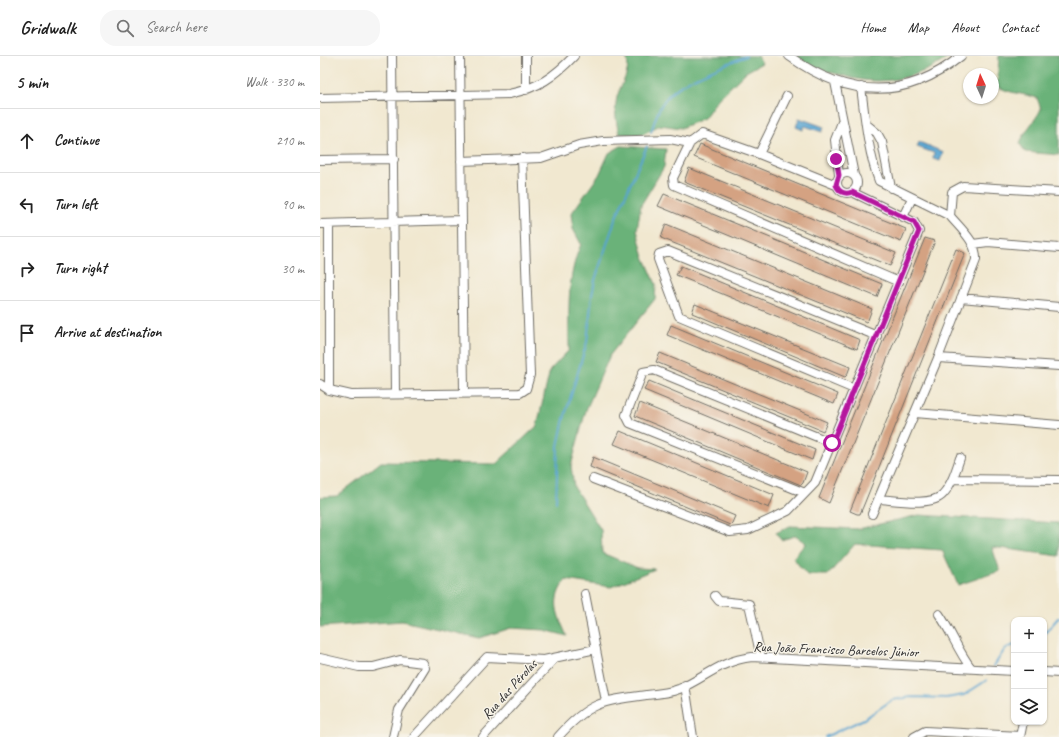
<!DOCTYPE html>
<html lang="en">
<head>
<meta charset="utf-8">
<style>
  :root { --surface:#fff; --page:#f6f6f6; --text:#222; --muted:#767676; --line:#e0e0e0 }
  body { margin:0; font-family:Caveat,sans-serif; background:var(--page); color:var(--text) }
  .controls { position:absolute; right:12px; bottom:12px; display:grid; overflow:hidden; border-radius:8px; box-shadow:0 1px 3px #0004 }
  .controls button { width:36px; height:36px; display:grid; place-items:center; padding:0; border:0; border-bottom:1px solid var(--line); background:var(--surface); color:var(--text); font:20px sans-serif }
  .compass { position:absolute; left:643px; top:12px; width:36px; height:36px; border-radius:50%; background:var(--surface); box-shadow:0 1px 3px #0004; rotate:356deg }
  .stop { position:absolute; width:12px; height:12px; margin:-9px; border:3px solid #b5179e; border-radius:50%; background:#fff }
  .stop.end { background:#b5179e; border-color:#fff; box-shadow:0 1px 4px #0008 }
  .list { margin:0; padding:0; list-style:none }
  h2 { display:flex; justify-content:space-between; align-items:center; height:52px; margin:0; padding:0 16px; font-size:17px }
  h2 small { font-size:13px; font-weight:400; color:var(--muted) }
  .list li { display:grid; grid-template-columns:26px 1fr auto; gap:12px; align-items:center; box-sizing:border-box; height:64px; padding:0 16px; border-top:1px solid var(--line) }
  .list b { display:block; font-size:15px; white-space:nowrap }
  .list em { font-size:13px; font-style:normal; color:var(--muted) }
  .icon { flex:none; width:22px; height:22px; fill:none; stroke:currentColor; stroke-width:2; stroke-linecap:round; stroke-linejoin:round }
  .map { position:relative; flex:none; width:739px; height:681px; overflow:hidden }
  header { display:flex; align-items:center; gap:24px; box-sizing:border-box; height:56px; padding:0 20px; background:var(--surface); border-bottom:1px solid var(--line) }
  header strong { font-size:19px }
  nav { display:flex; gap:22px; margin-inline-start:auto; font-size:14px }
  .search { width:280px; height:36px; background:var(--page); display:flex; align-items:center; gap:10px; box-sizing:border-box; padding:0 14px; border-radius:16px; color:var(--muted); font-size:15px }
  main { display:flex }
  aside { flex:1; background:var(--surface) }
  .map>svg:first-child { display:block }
</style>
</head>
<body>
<header>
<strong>Gridwalk</strong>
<div class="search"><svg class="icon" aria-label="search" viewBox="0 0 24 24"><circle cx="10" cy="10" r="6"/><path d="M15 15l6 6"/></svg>Search here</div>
<nav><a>Home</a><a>Map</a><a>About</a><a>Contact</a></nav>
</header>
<main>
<aside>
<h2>5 min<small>Walk · 330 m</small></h2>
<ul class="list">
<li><svg class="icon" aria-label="ahead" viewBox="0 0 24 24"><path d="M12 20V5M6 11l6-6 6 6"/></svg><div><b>Continue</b></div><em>210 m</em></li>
<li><svg class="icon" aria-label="left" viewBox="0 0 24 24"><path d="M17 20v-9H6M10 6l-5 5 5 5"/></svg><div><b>Turn left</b></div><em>90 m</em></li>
<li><svg class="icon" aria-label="right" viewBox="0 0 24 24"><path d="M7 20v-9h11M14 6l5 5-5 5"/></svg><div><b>Turn right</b></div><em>30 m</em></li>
<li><svg class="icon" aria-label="arrive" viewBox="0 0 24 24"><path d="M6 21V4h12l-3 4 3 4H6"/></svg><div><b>Arrive at destination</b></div></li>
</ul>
</aside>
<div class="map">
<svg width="739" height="681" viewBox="0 0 739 681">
  <rect width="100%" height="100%" fill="#f7f3e8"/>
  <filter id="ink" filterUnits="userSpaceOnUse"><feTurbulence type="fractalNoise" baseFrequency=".025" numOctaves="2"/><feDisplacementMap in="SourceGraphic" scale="8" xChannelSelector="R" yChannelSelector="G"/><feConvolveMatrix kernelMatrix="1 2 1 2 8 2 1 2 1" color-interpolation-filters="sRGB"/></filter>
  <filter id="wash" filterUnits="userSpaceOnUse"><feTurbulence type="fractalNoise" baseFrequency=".012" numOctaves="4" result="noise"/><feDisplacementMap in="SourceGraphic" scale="16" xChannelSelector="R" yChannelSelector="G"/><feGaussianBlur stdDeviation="0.9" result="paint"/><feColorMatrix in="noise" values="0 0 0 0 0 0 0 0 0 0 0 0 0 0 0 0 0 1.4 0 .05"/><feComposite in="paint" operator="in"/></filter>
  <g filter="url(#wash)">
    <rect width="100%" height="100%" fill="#f1e8d0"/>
    <!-- forest -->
    <path fill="#6ab279" stroke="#4a6e52" d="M 306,0 L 438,0 L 442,7 L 426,16 L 398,43 L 384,62 L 361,72 L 340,69 L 321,79 L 299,78 C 296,66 294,54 297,41 C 301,27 312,15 306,0 Z
      M 477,0 L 631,0 C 605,18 575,28 543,24 C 533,23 523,19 513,17 C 501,14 484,11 477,0 Z
      M 679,0 L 739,0 L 739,99 L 705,96 L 700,88 C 704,74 715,66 721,53 L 717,42 C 703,37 689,38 677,30 Z
      M 301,90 L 346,93 L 344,111 L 321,149 L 317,174 L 323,198 L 336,228 L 335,243 L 290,299 L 266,354 L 251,410 L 254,431 L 281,474 L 282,497 L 318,512 L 335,513 L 291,531 L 246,524 C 230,544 237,558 247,580 L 224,574 L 191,572 L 159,582 L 82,565 L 0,571 L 0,441 L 17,440 L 61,406 L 176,408 L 217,370 L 230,314 L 249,294 C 249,258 246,222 261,188 L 253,173 L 251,158 L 279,119 L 289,97 Z
      M 599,459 L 739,467 L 739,500 L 672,491 L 680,515 L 638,529 L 622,494 L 535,488 L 508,519 L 487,519 L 473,502 L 486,487 L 475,480 L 461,484 L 456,477 L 470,470 L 538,473 Z"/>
    <!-- water -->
    <path fill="#59a4d1" stroke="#42687e" d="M 479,62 L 504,71 L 502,76 L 485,70 L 483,74 L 476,71 Z
      M 599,86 L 623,96 L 620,105 L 613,103 L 614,97 L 597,91 Z"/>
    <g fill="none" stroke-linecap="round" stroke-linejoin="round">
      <!-- stream -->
      <path stroke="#59a4d1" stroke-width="2" d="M 331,76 C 335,65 337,54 344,45 C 358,24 403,10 426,0
        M 236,446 L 238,390 L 244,363 L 267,286 L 272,239 L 275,224 L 296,161 L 327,90
        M 724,578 L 739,561
        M 674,610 L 685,593 L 694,589
        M 505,681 L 544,663 L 572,644 L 591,641 L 626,642 L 644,639 L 667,624"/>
    </g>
    <g id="blocks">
      <!-- building -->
      <path fill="#d4a282" d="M 380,88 L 586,173 L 581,186 L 374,101 Z
        M 369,112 L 576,197 L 571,208 L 570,210 L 364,126 Z
        M 344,138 L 562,228 L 557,241 L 338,150 Z
        M 346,168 L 552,253 L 548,264 L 546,266 L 540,263 L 341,182 Z
        M 605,182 L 615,185 L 509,447 L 499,442 Z
        M 636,193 L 645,197 L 545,446 L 540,458 L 537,458 L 530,455 Z
        M 361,210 L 540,284 L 537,293 L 356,219 Z
        M 375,248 L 530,311 L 527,319 L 525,321 L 372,257 Z
        M 351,269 L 518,338 L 514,348 L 347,279 Z
        M 340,297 L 507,366 L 504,373 L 503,375 L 336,306 Z
        M 329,325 L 495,394 L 492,404 L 324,334 Z
        M 320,347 L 487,416 L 483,427 L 481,429 L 315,360 Z
        M 300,375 L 454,439 L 449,452 L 294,388 Z
        M 273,401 L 415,460 L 412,467 L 410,469 L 270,411 Z"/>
    </g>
  </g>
  <g filter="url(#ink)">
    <use href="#blocks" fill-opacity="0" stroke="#706d65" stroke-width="1"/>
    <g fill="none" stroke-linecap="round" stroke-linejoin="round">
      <!-- minor casing -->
      <g stroke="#706d65" stroke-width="10">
        <path id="minor" d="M 72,0 L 75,337
          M 140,0 L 144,336
          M 469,0 C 526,41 584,46 641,0
          M 515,26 L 534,119
          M 541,31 C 545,62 548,96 559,125 L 630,160
          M 206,34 L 206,0
          M 0,42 L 189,38 C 218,32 234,21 254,0
          M 546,68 L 557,77 L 562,86 L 571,132
          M 439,98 L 467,40
          M 0,104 L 74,103
          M 141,105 L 221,102 L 259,89 L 283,85 L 350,83 L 370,87
          M517 127a10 10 0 1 1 20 0a10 10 0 1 1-20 0Z
          M 519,119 L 515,84 L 522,66
          M 516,129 L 439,98 L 382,78 L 370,87 L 353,122 L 354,129 L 579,226
          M 583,161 L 592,142
          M 0,168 L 141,164
          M 653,188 L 668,186 L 739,192
          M 641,242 L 739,251
          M 618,302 L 739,310
          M 0,328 L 9,334 L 31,339 L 200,337 L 206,333 L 210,319 L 202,102
          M 534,333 L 359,260 L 338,203 L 339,198 L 348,195 L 557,280
          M 9,334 L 9,168
          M 595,357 L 739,369
          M 273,423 L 410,476 L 428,474 L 468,455 L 495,427 L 599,175 L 594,166 L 532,136
          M 633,423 L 739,424
          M 485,437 L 310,367 L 306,359 L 323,316 L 334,314 L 512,387
          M 559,443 C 575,444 612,451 623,438 C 632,428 636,414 640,402
          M 552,458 L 618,302 L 656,204 C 657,186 641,173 630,160 L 632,136 L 643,130 L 739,136
          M 265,538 L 286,645
          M 395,540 L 399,545 L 429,548 L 441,601
          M 619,558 C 631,575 638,595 651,612
          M 0,602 L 39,611 L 53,611 L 80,604 L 103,607 L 105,612 L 79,654 L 73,681
          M 724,616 L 739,617
          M 365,629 L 373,681
          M 94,681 L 167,601 L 224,604 L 276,593
          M 163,681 L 234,603
          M 238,681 C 269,646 282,645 326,639 C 337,638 349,637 359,633 C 387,621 399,605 432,601 L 694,615
          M 594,681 L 605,675 L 700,680
          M 700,681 L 703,666"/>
      </g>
      <!-- minor -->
      <use href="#minor" stroke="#fff" stroke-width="8"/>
    </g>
  </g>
  <g fill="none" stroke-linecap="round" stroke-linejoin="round" filter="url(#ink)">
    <!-- route -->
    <path stroke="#b5179e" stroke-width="5" d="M 512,387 L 599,175 L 594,166 L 532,136 C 525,139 519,136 516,129 L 519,119 L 516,103"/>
  </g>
  <g text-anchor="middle" stroke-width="3" stroke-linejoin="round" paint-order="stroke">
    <!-- street labels -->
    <g font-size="14" fill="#2b2b2b" stroke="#f7f3e8">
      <text transform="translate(516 593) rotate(2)" y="5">Rua João Francisco Barcelos Júnior</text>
      <text transform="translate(189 633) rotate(-48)" y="5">Rua das Pérolas</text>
    </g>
  </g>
</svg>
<div class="controls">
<button>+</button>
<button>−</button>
<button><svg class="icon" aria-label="layers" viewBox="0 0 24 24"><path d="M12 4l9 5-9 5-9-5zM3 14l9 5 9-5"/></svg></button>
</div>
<svg class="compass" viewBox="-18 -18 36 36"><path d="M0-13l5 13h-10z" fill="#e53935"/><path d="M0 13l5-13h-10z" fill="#767676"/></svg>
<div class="stop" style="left:512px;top:387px"></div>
<div class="stop end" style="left:516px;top:103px"></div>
</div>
</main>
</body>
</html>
